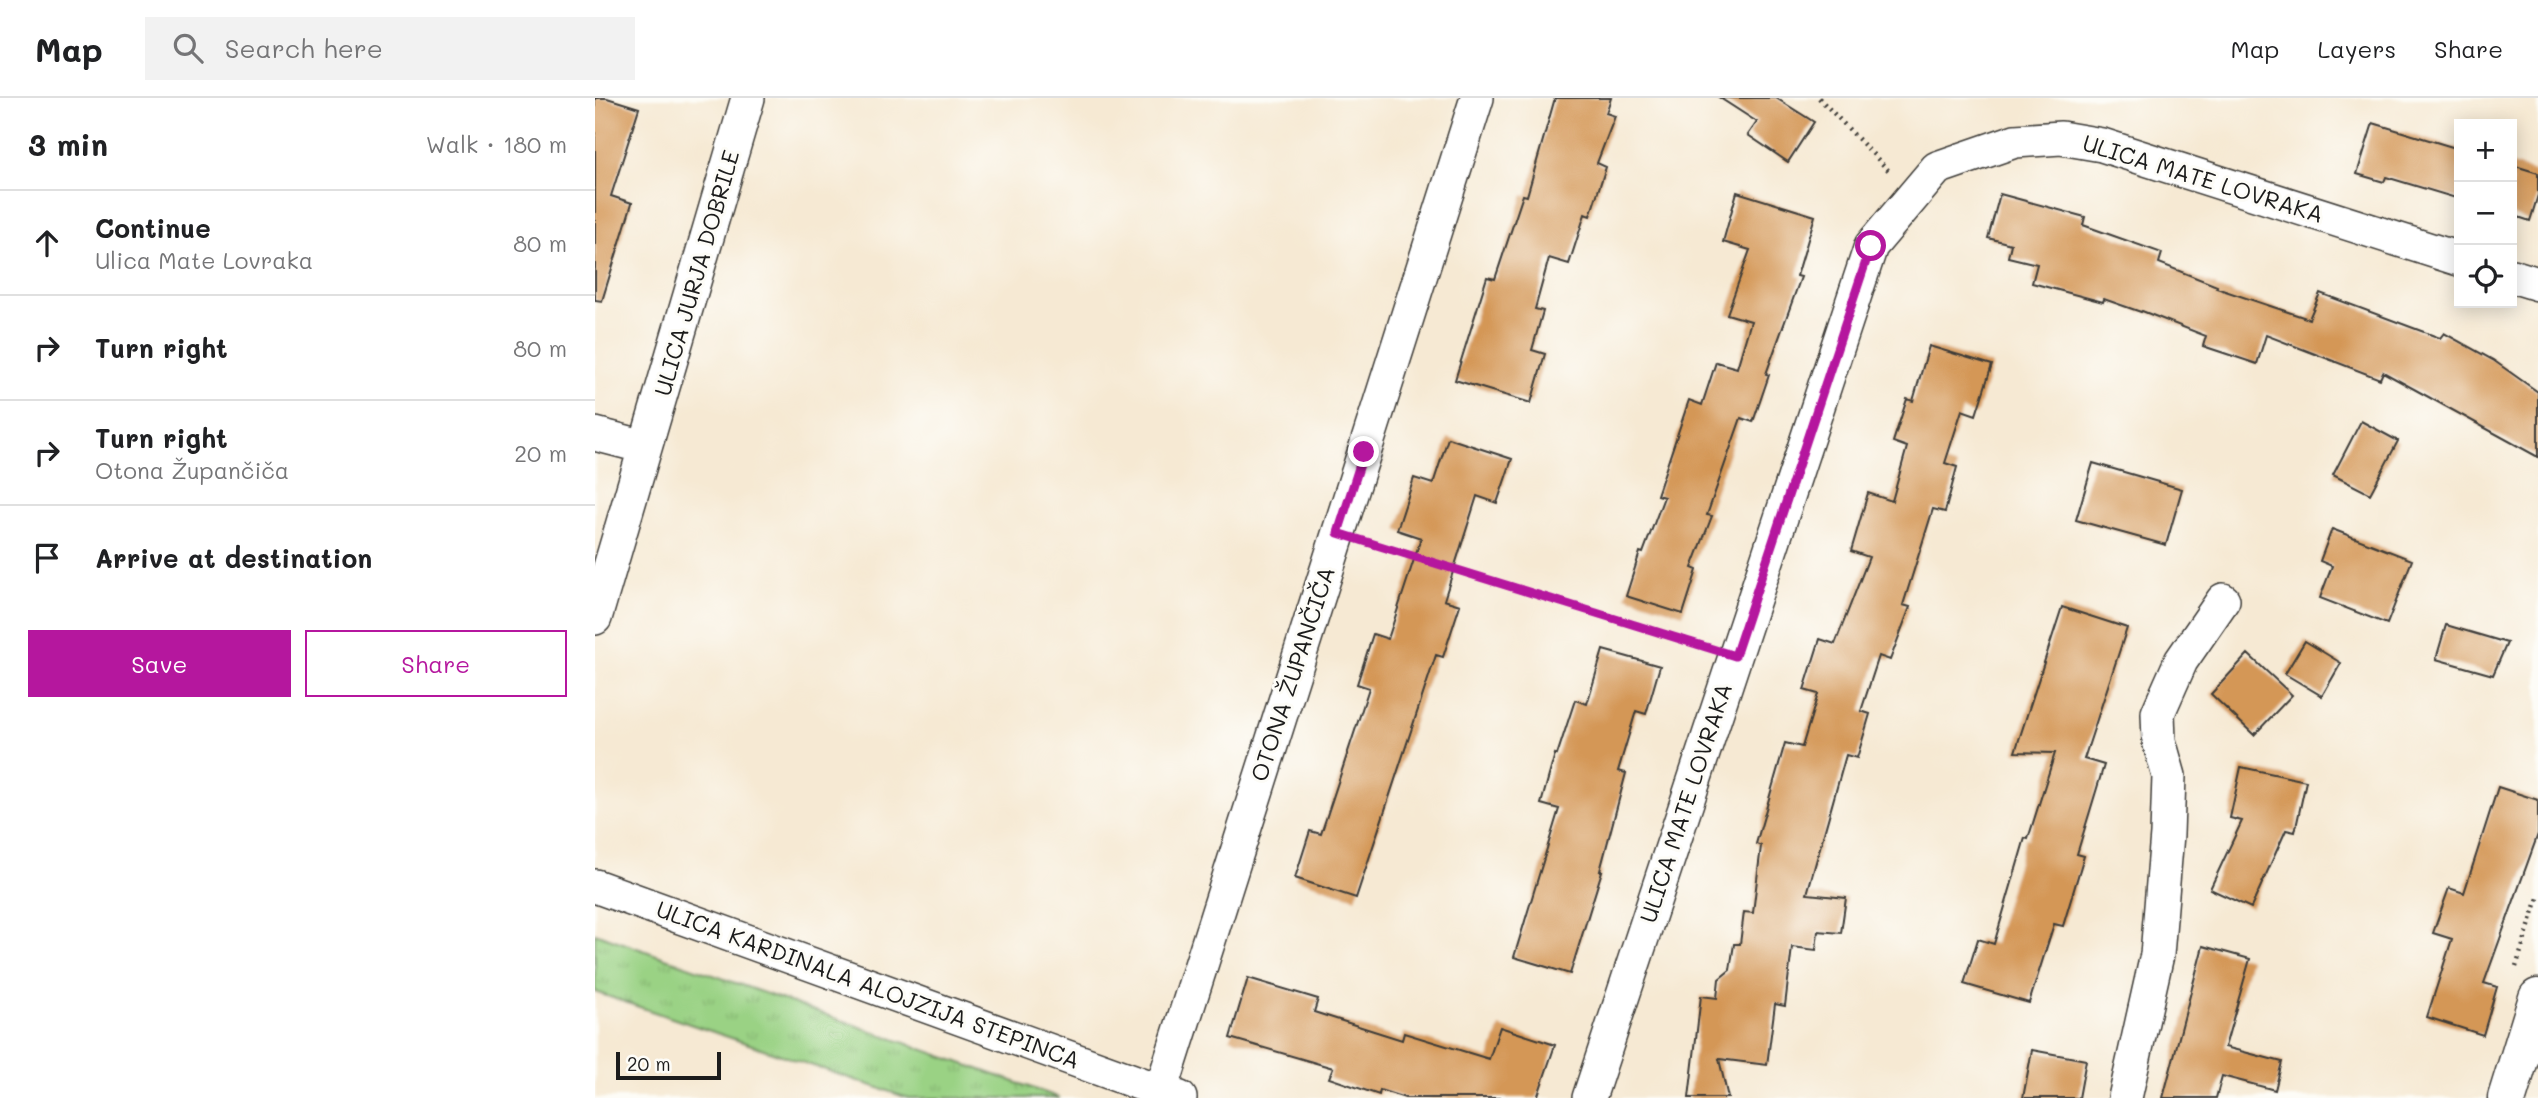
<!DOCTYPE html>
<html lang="en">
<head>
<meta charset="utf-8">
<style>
  :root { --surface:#fff; --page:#f2f2f2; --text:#202124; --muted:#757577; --line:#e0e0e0; --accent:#b5179e }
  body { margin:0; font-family:Mali,sans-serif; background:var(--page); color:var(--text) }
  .controls { position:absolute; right:21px; top:21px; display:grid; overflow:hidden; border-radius:0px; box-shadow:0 4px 18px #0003 }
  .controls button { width:63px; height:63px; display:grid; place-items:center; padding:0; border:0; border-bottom:2px solid var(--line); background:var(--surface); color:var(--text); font:35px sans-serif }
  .scale { position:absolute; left:21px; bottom:18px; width:105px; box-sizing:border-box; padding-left:7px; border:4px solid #1c1c1c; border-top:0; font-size:19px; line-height:24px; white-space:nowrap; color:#1c1c1c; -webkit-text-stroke:5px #fdfcf7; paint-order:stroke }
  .stop { position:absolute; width:21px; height:21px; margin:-16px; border:5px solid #b5179e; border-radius:50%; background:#fff }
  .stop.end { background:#b5179e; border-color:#fff; box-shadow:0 2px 7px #0008 }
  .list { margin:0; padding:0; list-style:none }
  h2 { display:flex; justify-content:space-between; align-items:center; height:91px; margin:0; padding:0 28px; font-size:30px }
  h2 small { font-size:23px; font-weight:400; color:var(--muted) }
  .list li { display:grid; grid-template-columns:46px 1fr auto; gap:21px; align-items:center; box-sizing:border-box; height:105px; padding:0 28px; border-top:2px solid var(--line) }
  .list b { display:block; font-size:26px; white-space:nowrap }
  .list p { margin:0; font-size:23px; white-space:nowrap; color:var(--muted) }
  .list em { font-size:23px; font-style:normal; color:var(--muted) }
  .actions { display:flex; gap:14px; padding:21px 28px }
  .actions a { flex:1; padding:16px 0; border:2px solid var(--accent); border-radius:0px; text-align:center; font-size:24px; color:var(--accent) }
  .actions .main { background:var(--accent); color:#fff }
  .icon { flex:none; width:38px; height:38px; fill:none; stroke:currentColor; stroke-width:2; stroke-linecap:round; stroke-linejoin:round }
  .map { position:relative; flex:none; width:1943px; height:1000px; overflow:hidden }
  header { display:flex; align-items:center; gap:42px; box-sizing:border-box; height:98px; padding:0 35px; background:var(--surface); border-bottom:2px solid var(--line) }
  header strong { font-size:33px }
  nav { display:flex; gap:38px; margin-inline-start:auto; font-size:24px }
  .search { width:490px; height:63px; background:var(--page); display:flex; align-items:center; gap:18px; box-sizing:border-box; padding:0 24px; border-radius:0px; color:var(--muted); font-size:26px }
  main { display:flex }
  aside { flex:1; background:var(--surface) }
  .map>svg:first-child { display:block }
</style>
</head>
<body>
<header>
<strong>Map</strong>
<div class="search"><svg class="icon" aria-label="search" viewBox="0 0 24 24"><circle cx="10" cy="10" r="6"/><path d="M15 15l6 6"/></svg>Search here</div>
<nav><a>Map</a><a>Layers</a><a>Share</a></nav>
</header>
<main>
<aside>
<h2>3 min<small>Walk · 180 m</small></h2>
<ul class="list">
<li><svg class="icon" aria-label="ahead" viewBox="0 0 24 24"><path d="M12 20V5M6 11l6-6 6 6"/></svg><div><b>Continue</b><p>Ulica Mate Lovraka</p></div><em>80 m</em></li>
<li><svg class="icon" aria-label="right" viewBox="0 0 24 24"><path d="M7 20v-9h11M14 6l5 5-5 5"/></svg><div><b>Turn right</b></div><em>80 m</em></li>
<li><svg class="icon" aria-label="right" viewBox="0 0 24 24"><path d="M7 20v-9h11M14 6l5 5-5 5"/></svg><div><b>Turn right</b><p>Otona Župančiča</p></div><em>20 m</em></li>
<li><svg class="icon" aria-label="arrive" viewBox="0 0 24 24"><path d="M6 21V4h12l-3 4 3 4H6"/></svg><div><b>Arrive at destination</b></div></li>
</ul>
<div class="actions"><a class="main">Save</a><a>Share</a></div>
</aside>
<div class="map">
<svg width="1943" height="1000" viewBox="0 0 1943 1000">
  <defs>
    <pattern id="grass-tufts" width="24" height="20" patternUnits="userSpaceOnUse" patternTransform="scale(1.75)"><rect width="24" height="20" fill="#9ad284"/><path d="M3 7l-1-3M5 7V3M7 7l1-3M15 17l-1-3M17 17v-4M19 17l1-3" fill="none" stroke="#84b471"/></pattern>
  </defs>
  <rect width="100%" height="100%" fill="#fdfcf7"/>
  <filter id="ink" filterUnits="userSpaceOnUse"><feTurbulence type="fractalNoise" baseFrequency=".0143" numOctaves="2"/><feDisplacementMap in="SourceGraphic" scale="14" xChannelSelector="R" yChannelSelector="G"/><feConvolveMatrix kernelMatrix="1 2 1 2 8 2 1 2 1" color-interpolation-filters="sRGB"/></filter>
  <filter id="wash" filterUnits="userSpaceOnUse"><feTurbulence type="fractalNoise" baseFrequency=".00686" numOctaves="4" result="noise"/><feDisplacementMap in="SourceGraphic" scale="28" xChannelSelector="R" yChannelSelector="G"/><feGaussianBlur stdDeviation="1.57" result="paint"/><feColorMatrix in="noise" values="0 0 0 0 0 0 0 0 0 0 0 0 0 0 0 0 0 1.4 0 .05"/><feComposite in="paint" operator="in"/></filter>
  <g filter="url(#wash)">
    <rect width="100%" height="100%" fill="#f6e9d3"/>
    <!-- grass -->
    <path fill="url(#grass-tufts)" stroke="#5b7750" stroke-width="2" d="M 0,835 L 465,1000 L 313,1000 L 0,894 Z"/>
    <g id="blocks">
      <!-- building -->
      <path fill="#d49757" d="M 0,0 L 12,0 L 44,10 L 16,98 L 37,105 L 7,203 L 0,202 Z
        M 960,0 L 1016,0 L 1011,15 L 1020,18 L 1002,65 L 1011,69 L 995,118 L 990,116 L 974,166 L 954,160 L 940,211 L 948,213 L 937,252 L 950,256 L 936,305 L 860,282 L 892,179 L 900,181 L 928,97 L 932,98 Z
        M 1125,0 L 1181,0 L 1219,24 L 1193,64 L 1153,37 L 1162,24 Z
        M 1778,25 L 1864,51 L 1864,101 L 1791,79 L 1789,84 L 1762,76 Z
        M 1917,67 L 1943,75 L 1943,97 L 1935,123 L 1917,117 Z
        M 1142,94 L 1220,118 L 1202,178 L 1206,179 L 1171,276 L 1174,277 L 1158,324 L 1146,320 L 1112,417 L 1117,418 L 1097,470 L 1102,472 L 1088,516 L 1031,498 L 1045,454 L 1048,455 L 1069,399 L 1062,397 L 1094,302 L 1107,307 L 1121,264 L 1142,270 L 1156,223 L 1132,216 L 1155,152 L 1128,144 Z
        M 1405,96 L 1490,119 L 1488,127 L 1567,155 L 1564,165 L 1622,188 L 1621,190 L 1714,221 L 1725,195 L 1845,240 L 1849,235 L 1898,262 L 1943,294 L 1943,359 L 1788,274 L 1785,281 L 1671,237 L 1662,266 L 1608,248 L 1611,238 L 1547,213 L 1546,214 L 1509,201 L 1508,204 L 1437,185 L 1442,166 L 1413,159 L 1416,146 L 1393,140 Z
        M 1334,248 L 1397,267 L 1381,317 L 1367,312 L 1350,365 L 1362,369 L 1350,414 L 1338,411 L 1308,507 L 1315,509 L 1295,562 L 1284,558 L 1266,613 L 1275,616 L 1262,660 L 1251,657 L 1212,796 L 1251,800 L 1246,835 L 1223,833 L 1221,852 L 1197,849 L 1190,908 L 1180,906 L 1172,967 L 1124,961 L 1133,1000 L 1094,1000 L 1106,898 L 1122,900 L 1124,881 L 1135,872 L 1139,846 L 1145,846 L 1149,814 L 1158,815 L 1166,748 L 1161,746 L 1190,645 L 1207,649 L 1223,596 L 1209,592 L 1225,541 L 1240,546 L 1274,459 L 1256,453 L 1273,395 L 1297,403 L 1312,349 L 1298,344 L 1312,301 L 1318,303 Z
        M 1766,323 L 1803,343 L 1775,396 L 1738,377 Z
        M 853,340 L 917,361 L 902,405 L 882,398 L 849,502 L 865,507 L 848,559 L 841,557 L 761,800 L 700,780 L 715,733 L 726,736 L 774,590 L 762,586 L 778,536 L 793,541 L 826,440 L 802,432 L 819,380 L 838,386 Z
        M 1498,365 L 1587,391 L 1571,447 L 1481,422 Z
        M 1737,431 L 1817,462 L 1792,526 L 1725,500 L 1737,468 L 1725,463 Z
        M 1467,509 L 1532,530 L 1489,661 L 1509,667 L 1482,756 L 1489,758 L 1468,828 L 1459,826 L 1434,905 L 1369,886 L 1383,841 L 1399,846 L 1430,740 L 1433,741 L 1460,655 L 1420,654 Z
        M 1851,527 L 1912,545 L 1898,577 L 1841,561 Z
        M 1710,543 L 1746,565 L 1727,598 L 1690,576 Z
        M 1008,552 L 1065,568 L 1051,616 L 1041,613 L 1023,673 L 1031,675 L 1005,773 L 1007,773 L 975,876 L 919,859 L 964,711 L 946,706 L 960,656 L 962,657 L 980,602 L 992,606 Z
        M 1653,556 L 1697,597 L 1659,637 L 1616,596 Z
        M 1646,669 L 1711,683 L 1700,734 L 1691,732 L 1656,810 L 1615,791 L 1647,723 L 1635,720 Z
        M 1903,689 L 1943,702 L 1943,736 L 1889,885 L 1902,889 L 1888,937 L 1832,919 L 1857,841 L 1838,835 L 1854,790 L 1869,795 Z
        M 1608,848 L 1655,861 L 1630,949 L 1687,964 L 1680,992 L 1627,978 L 1621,1000 L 1568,1000 Z
        M 653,880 L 723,901 L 719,914 L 807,942 L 809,935 L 894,961 L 905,929 L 960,947 L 942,1000 L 810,1000 L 785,992 L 784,997 L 734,980 L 738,970 L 635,940 Z
        M 1437,952 L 1491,962 L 1484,1000 L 1428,1000 Z"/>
    </g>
  </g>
  <g filter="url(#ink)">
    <use href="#blocks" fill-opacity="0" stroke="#3d3b37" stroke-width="2"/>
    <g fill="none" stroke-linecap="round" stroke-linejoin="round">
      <!-- street casing -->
      <g stroke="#3d3b37" stroke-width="36">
        <path id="street" d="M 1917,178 L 1943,186
          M 0,336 L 50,349
          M 0,520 L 153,0
          M 0,788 L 585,1000
          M 566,993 L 882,0
          M 994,1000 L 1276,148 L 1342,70 L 1420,43 L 1466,40 L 1507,47 L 1864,161
          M 1530,1000 L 1562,857 L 1572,736 L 1574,678 L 1564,643 L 1563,615 L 1586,563 L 1628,502"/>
      </g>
      <!-- secondary casing -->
      <g stroke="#3d3b37" stroke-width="41">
        <path id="secondary" d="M 1912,1000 L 1943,900"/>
      </g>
      <!-- path -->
      <path stroke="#3d3b37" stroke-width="4.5" stroke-dasharray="2 5" stroke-linecap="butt" d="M 1224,0 L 1295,74
        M 774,445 L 1107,547
        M 1921,869 L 1943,800"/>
      <!-- street -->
      <use href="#street" stroke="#fff" stroke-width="33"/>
      <!-- secondary -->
      <use href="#secondary" stroke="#fff" stroke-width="38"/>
    </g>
  </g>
  <g fill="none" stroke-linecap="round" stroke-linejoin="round" filter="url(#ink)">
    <!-- route -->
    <path stroke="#b5179e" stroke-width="9" d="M 769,354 L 743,435 L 1140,558 L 1276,148"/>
  </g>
  <g text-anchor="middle" stroke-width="6" stroke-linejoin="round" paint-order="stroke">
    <!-- street labels -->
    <g font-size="23" fill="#1c1c1c" stroke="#fdfcf7">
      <text transform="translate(1608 81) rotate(17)" y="8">ULICA MATE LOVRAKA</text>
      <text transform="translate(102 175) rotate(-74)" y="8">ULICA JURJA DOBRILE</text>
      <text transform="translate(698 576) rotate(-72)" y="8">OTONA ŽUPANČIČA</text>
      <text transform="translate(1091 705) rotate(-72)" y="8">ULICA MATE LOVRAKA</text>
      <text transform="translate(273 887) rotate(20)" y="8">ULICA KARDINALA ALOJZIJA STEPINCA</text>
    </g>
  </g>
</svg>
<div class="controls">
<button>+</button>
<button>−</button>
<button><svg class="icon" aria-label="locate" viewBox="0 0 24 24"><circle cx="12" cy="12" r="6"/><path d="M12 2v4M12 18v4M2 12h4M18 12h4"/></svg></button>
</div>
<div class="scale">20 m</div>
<div class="stop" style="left:1276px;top:148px"></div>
<div class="stop end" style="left:769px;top:354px"></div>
</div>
</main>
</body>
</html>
